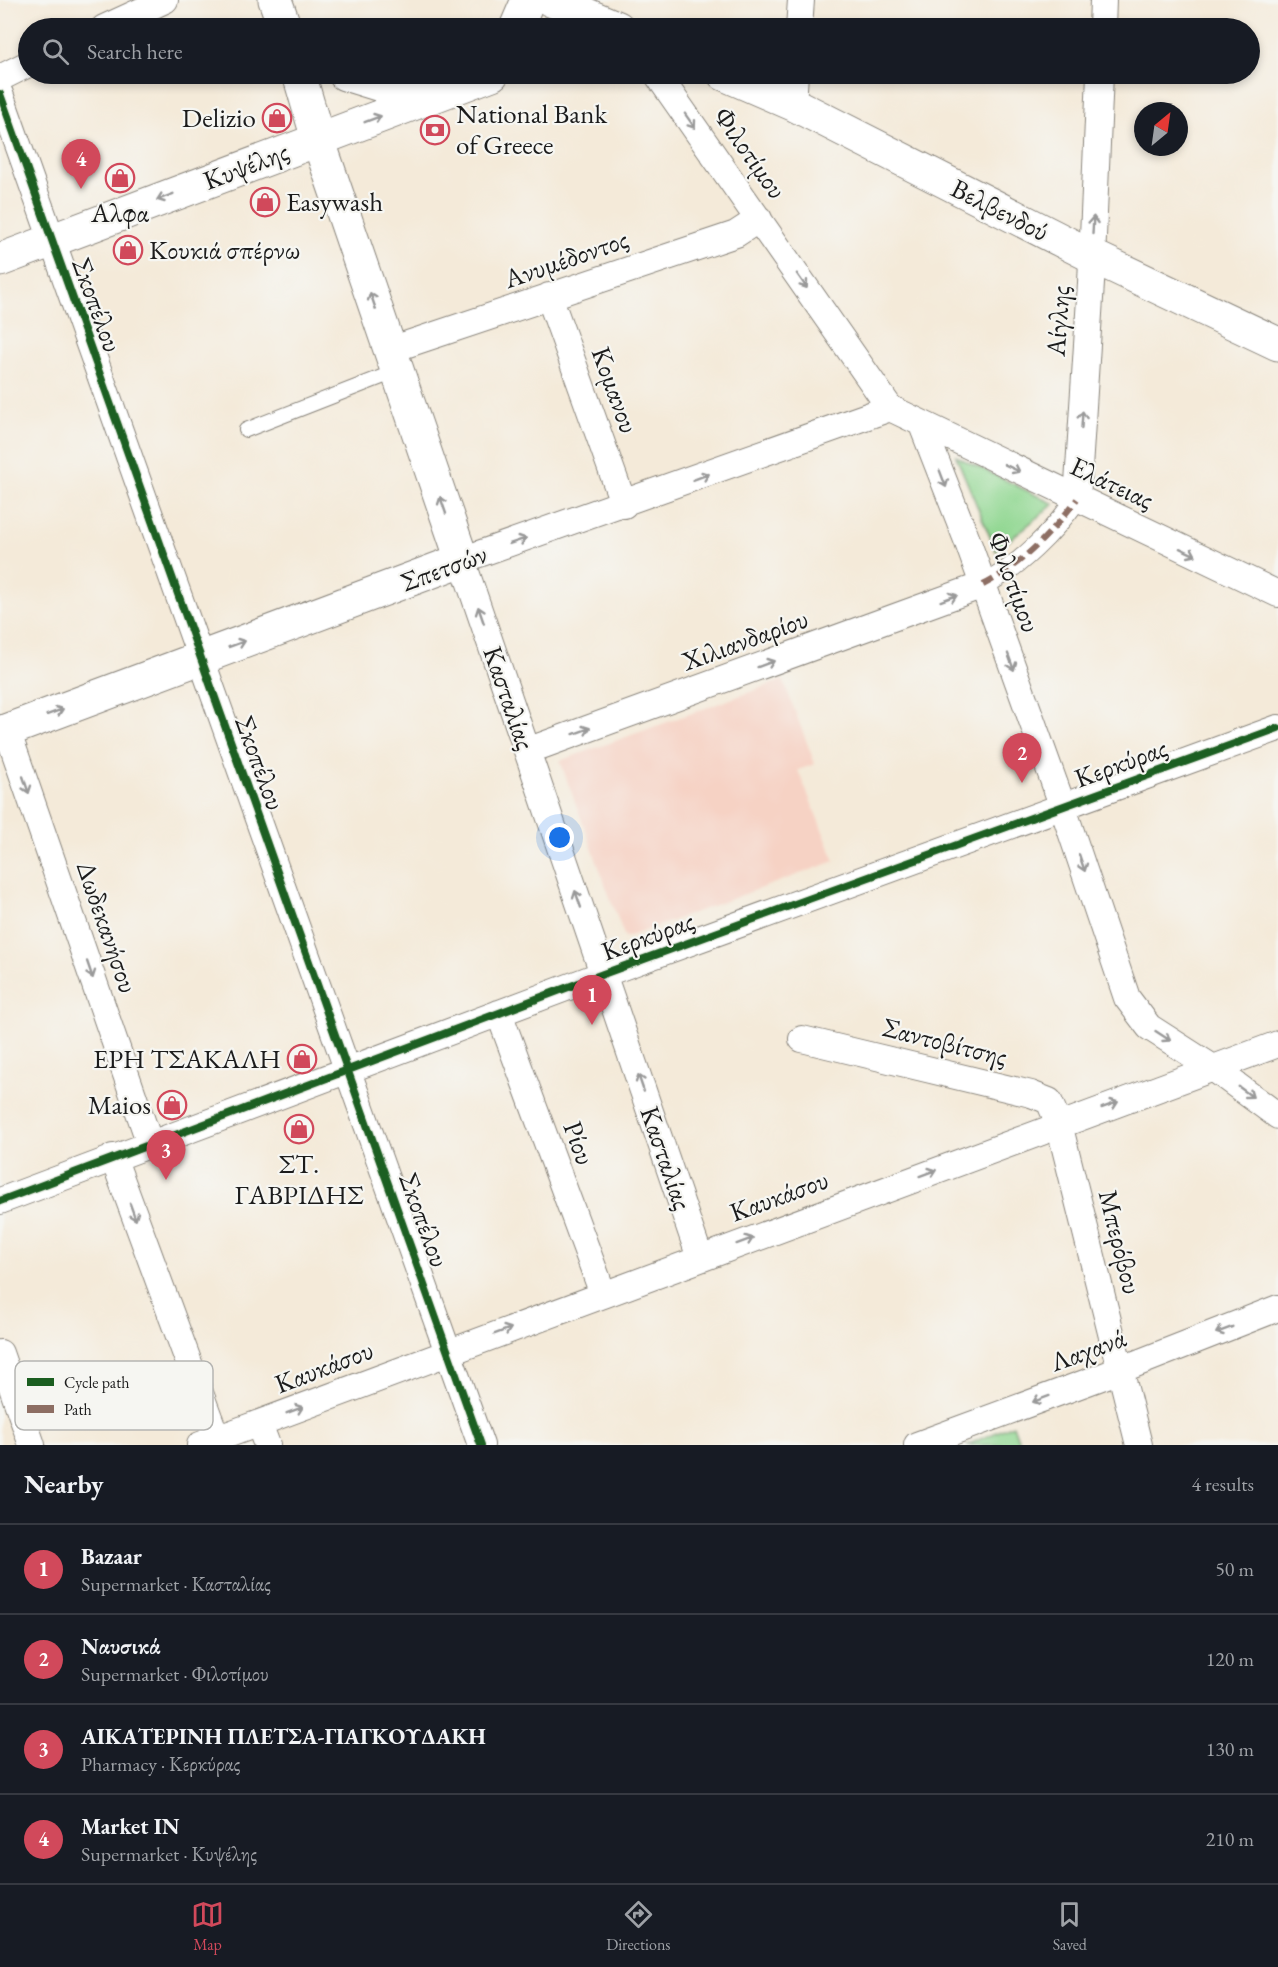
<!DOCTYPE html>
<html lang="en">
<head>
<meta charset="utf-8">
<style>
  :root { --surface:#171b24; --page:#20242c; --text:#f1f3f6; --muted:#9ea1a6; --line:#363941; --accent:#d1495b }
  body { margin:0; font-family:"EB Garamond",serif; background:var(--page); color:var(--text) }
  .compass { position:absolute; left:1134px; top:102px; width:54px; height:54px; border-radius:50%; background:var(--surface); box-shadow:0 3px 9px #0003; rotate:29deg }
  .you { position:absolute; left:560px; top:838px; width:21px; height:21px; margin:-15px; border:4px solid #fff; border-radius:50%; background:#1a73e8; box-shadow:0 0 0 9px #1a73e833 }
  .badge { display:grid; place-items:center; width:39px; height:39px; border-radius:50%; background:var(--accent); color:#fff; font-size:20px; font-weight:700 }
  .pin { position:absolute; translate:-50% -50px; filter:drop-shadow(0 2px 3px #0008) }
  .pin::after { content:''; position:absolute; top:32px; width:21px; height:18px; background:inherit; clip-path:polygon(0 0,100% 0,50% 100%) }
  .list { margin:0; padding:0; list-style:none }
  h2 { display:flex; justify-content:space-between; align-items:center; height:78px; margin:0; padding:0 24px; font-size:26px }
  h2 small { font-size:20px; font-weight:400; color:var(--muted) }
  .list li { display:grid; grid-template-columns:39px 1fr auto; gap:18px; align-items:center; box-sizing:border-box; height:90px; padding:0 24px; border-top:2px solid var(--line) }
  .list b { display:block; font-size:22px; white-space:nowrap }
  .list p { margin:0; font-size:20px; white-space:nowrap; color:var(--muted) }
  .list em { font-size:20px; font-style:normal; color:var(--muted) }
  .icon { flex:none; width:33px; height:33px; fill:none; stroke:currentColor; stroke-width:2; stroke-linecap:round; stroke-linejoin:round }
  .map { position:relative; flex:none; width:1278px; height:1445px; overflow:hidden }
  .search { position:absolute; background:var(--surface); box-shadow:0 3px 9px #0003; left:18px; right:18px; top:18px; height:66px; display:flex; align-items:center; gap:15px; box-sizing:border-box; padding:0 21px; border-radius:33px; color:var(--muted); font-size:22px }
  .sheet { height:438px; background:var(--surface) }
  nav { display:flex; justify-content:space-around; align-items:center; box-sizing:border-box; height:84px; border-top:2px solid var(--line); background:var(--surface); font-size:16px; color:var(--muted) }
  nav a { display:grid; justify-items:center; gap:3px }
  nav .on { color:var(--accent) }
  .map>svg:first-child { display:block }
</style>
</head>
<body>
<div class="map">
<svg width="1278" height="1445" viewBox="0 0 1278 1445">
  <rect width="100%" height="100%" fill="#f6f6f2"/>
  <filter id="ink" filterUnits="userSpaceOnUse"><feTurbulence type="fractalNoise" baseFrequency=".0167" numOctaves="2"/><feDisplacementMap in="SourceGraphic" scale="12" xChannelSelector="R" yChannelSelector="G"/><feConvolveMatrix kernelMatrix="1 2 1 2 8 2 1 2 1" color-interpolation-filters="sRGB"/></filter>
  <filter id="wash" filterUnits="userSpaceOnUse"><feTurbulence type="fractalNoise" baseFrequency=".008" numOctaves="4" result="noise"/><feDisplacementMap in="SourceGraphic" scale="24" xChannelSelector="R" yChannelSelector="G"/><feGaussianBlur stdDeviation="1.35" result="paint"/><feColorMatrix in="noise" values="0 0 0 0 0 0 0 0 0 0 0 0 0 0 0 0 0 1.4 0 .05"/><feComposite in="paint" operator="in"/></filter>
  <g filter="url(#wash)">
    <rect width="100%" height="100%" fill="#f4ead9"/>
    <!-- built -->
    <path fill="#f6d2c4" d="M 783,680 L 815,764 L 798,770 L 835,861 L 625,938 L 560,761 Z"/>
    <!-- green -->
    <path fill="#90d791" stroke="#567a56" stroke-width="1.5" d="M 956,456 L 1054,504 L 996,551 Z
      M 1013,1425 L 1020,1445 L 967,1445 Z"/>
  </g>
  <g filter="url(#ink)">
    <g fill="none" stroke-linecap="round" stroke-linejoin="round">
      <!-- service casing -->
      <g stroke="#88837a" stroke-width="16">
        <path id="service" d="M 246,430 L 397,371"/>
      </g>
      <!-- pedestrian casing -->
      <g stroke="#88837a" stroke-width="22">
        <path id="pedestrian" d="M 983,585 C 1019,567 1053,532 1077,499"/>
      </g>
      <!-- minor casing -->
      <g stroke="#88837a" stroke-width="28">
        <path id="minor" d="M 104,28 L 165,0
          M 799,28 L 801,0
          M 1102,28 L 1103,0
          M 657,74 L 890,408 L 1278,594
          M 0,78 L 28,64
          M 0,94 L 481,1445
          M 793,104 L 795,74
          M 549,296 L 624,505
          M 390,350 L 736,234 L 759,219
          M 922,425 L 967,540 L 1059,796 L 1127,998 L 1149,1027 L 1213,1068 L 1278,1116
          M 1077,499 L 1091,283 L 1100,74
          M 7,730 L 150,1144
          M 527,751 L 983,585
          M 499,1013 L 603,1294
          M 802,1039 L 1031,1094 L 1049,1101 L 1059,1124 L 1139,1445
          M 113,1157 L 217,1439
          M 0,1201 L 603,974 L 1278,728
          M 700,1258 L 462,560 L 890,408
          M 0,1353 L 32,1445
          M 259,1424 L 267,1445
          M 200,1445 L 1278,1044
          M 917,1445 L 1120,1370 L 1278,1308"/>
      </g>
      <!-- tertiary casing -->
      <g stroke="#88837a" stroke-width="35">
        <path id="tertiary" d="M 275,0 L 285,28
          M 551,0 L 618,28
          M 516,28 L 528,0
          M 345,74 L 387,87 L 432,95
          M 724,74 L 793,104 L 1092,256 L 1278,344
          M 0,260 L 492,74
          M 0,733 L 462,560 L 318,139 L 299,74"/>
      </g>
      <!-- service -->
      <use href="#service" stroke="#fff" stroke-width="14"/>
      <!-- pedestrian -->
      <use href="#pedestrian" stroke="#fff" stroke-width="20"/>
      <!-- minor -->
      <use href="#minor" stroke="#fff" stroke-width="26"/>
      <!-- tertiary -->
      <use href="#tertiary" stroke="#fff" stroke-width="33"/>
      <!-- quiet -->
      <path stroke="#8d6e63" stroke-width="6" stroke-dasharray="12 6" stroke-linecap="butt" d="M 983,585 C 1019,567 1053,532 1077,499"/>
      <!-- cycleway casing -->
      <g stroke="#f6f6f2" stroke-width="11">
        <path id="cycleway" d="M 0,94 L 481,1445
          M 0,1201 L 603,974 L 1278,728"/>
      </g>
      <!-- cycleway -->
      <use href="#cycleway" stroke="#1b5e20" stroke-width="8"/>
    </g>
    <!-- one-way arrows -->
    <defs><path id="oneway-shaft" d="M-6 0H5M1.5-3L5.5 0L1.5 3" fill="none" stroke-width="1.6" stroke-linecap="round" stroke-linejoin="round" transform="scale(1.5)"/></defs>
    <g stroke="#999">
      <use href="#oneway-shaft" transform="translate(373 119) rotate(-21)"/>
      <use href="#oneway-shaft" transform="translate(690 121) rotate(55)"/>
      <use href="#oneway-shaft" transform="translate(165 197) rotate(159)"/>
      <use href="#oneway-shaft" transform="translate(1093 225) rotate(-87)"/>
      <use href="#oneway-shaft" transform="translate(802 281) rotate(55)"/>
      <use href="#oneway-shaft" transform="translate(373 301) rotate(-109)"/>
      <use href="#oneway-shaft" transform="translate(1082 420) rotate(-86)"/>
      <use href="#oneway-shaft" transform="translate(1012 468) rotate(26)"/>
      <use href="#oneway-shaft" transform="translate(701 477) rotate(-20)"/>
      <use href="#oneway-shaft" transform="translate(943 479) rotate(69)"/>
      <use href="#oneway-shaft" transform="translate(443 505) rotate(-109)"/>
      <use href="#oneway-shaft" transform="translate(518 541) rotate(-19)"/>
      <use href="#oneway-shaft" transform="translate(1188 552) rotate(25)"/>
      <use href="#oneway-shaft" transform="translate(949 598) rotate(-20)"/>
      <use href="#oneway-shaft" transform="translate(481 615) rotate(-109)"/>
      <use href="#oneway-shaft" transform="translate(237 644) rotate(-20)"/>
      <use href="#oneway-shaft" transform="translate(1011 662) rotate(70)"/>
      <use href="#oneway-shaft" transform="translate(766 664) rotate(-20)"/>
      <use href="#oneway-shaft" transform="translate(55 712) rotate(-20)"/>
      <use href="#oneway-shaft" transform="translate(582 731) rotate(-20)"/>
      <use href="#oneway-shaft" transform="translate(26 785) rotate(71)"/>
      <use href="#oneway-shaft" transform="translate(1082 863) rotate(71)"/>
      <use href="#oneway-shaft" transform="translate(578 899) rotate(-109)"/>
      <use href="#oneway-shaft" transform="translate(90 970) rotate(71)"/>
      <use href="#oneway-shaft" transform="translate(1163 1036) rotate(33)"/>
      <use href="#oneway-shaft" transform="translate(641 1083) rotate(-109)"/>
      <use href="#oneway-shaft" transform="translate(1246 1092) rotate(36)"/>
      <use href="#oneway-shaft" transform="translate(1110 1105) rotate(-20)"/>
      <use href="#oneway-shaft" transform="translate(928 1173) rotate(-20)"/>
      <use href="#oneway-shaft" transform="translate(133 1212) rotate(70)"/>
      <use href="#oneway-shaft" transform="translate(745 1241) rotate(-20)"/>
      <use href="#oneway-shaft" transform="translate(1224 1330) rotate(159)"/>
      <use href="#oneway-shaft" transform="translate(503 1331) rotate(-20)"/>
      <use href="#oneway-shaft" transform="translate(1041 1399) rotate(160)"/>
      <use href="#oneway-shaft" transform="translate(295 1410) rotate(-21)"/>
    </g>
  </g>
  <!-- icons -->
  <defs>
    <g id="shop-ring" transform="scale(1.5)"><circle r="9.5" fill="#f6f6f2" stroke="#d1495b" stroke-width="1.5"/><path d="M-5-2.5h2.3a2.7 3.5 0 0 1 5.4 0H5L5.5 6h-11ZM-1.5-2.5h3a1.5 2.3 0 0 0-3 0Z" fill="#d1495b"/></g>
    <g id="bank-ring" transform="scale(1.5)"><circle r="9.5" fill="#f6f6f2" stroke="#d1495b" stroke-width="1.5"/><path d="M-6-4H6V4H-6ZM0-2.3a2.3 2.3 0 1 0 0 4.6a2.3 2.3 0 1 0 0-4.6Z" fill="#d1495b"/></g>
  </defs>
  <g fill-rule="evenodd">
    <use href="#shop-ring" x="277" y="118"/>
    <use href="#bank-ring" x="435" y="130"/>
    <use href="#shop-ring" x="120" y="178"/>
    <use href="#shop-ring" x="265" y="202"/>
    <use href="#shop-ring" x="128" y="250"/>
    <use href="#shop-ring" x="302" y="1059"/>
    <use href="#shop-ring" x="172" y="1105"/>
    <use href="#shop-ring" x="299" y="1129"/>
  </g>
  <g text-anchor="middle" stroke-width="4.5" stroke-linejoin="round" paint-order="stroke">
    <!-- poi labels -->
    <g font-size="27" fill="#1c1c1c" stroke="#f6f6f2" text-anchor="start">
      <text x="456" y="123">National Bank<tspan x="456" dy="31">of Greece</tspan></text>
      <text x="256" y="127" text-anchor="end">Delizio</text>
      <text x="286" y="211">Easywash</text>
      <text x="120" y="222" text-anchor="middle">Αλφα</text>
      <text x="149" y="259">Κουκιά σπέρνω</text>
      <text x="281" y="1068" text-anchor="end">ΕΡΗ ΤΣΑΚΑΛΗ</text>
      <text x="151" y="1114" text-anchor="end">Maios</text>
      <text x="299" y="1173" text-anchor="middle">ΣΤ.<tspan x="299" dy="31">ΓΑΒΡΙΔΗΣ</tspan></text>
    </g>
    <!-- street labels -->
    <g font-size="27" fill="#1c1c1c" stroke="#f6f6f2">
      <text transform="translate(750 153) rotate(55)" y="9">Φιλοτίμου</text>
      <text transform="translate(246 166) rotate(-21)" y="9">Κυψέλης</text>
      <text transform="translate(1000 210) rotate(27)" y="9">Βελβενδού</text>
      <text transform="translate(566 259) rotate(-19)" y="9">Ανυμέδοντος</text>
      <text transform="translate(97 305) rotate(70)" y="9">Σκοπέλου</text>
      <text transform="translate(1058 321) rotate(-86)" y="9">Αίγλης</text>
      <text transform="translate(615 390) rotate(70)" y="9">Κομανου</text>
      <text transform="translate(1112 483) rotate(25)" y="9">Ελάτειας</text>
      <text transform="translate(444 568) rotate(-20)" y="9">Σπετσών</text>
      <text transform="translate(1014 582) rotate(70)" y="9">Φιλοτίμου</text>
      <text transform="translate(745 640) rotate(-20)" y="9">Χιλιανδαρίου</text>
      <text transform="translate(509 698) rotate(71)" y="9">Κασταλίας</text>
      <text transform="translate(260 763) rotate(70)" y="9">Σκοπέλου</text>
      <text transform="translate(1121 763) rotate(-20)" y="9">Κερκύρας</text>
      <text transform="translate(107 927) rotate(71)" y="9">Δωδεκανήσου</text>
      <text transform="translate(648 936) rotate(-20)" y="9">Κερκύρας</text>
      <text transform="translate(945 1042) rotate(14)" y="9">Σαντοβίτσης</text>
      <text transform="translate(579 1143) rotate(70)" y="9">Ρίου</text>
      <text transform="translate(666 1158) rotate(71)" y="9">Κασταλίας</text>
      <text transform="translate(779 1196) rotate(-20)" y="9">Καυκάσου</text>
      <text transform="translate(424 1220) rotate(70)" y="9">Σκοπέλου</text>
      <text transform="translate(1120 1242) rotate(76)" y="9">Μπερόβου</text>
      <text transform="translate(1088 1350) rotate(-20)" y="9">Λαχανά</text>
      <text transform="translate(324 1367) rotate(-21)" y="9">Καυκάσου</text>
    </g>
  </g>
  <!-- legend -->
  <rect x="15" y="1361" width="198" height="69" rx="9" fill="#f6f6f2" stroke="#b5b5b2" stroke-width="1.5"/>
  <rect x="27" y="1378" width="27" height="8" fill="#1b5e20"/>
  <rect x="27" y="1405" width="27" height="8" fill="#8d6e63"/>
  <g font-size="16" fill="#1c1c1c">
    <text x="64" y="1388">Cycle path</text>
    <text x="64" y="1415">Path</text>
  </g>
</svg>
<svg class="compass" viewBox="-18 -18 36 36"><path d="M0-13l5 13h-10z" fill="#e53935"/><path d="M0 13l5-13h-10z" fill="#9ea1a6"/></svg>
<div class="you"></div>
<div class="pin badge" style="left:592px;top:1025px">1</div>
<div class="pin badge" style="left:1022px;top:783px">2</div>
<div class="pin badge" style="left:166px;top:1180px">3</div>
<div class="pin badge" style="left:81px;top:189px">4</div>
<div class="search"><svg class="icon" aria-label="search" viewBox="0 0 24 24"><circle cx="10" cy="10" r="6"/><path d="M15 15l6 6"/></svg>Search here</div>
</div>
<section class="sheet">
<h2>Nearby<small>4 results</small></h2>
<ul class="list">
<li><span class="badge">1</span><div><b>Bazaar</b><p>Supermarket · Κασταλίας</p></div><em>50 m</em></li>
<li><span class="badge">2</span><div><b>Ναυσικά</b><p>Supermarket · Φιλοτίμου</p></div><em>120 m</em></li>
<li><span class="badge">3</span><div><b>ΑΙΚΑΤΕΡΙΝΗ ΠΛΕΤΣΑ-ΓΙΑΓΚΟΥΔΑΚΗ</b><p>Pharmacy · Κερκύρας</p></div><em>130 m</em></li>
<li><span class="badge">4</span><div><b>Market IN</b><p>Supermarket · Κυψέλης</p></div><em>210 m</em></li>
</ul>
</section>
<nav>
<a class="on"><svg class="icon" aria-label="map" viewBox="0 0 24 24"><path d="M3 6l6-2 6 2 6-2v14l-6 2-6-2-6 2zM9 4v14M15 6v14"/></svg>Map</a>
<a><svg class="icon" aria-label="directions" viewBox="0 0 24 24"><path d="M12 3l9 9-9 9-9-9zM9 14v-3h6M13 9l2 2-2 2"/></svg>Directions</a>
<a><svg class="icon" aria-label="saved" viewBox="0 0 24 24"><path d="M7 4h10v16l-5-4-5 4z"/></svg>Saved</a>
</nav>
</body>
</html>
